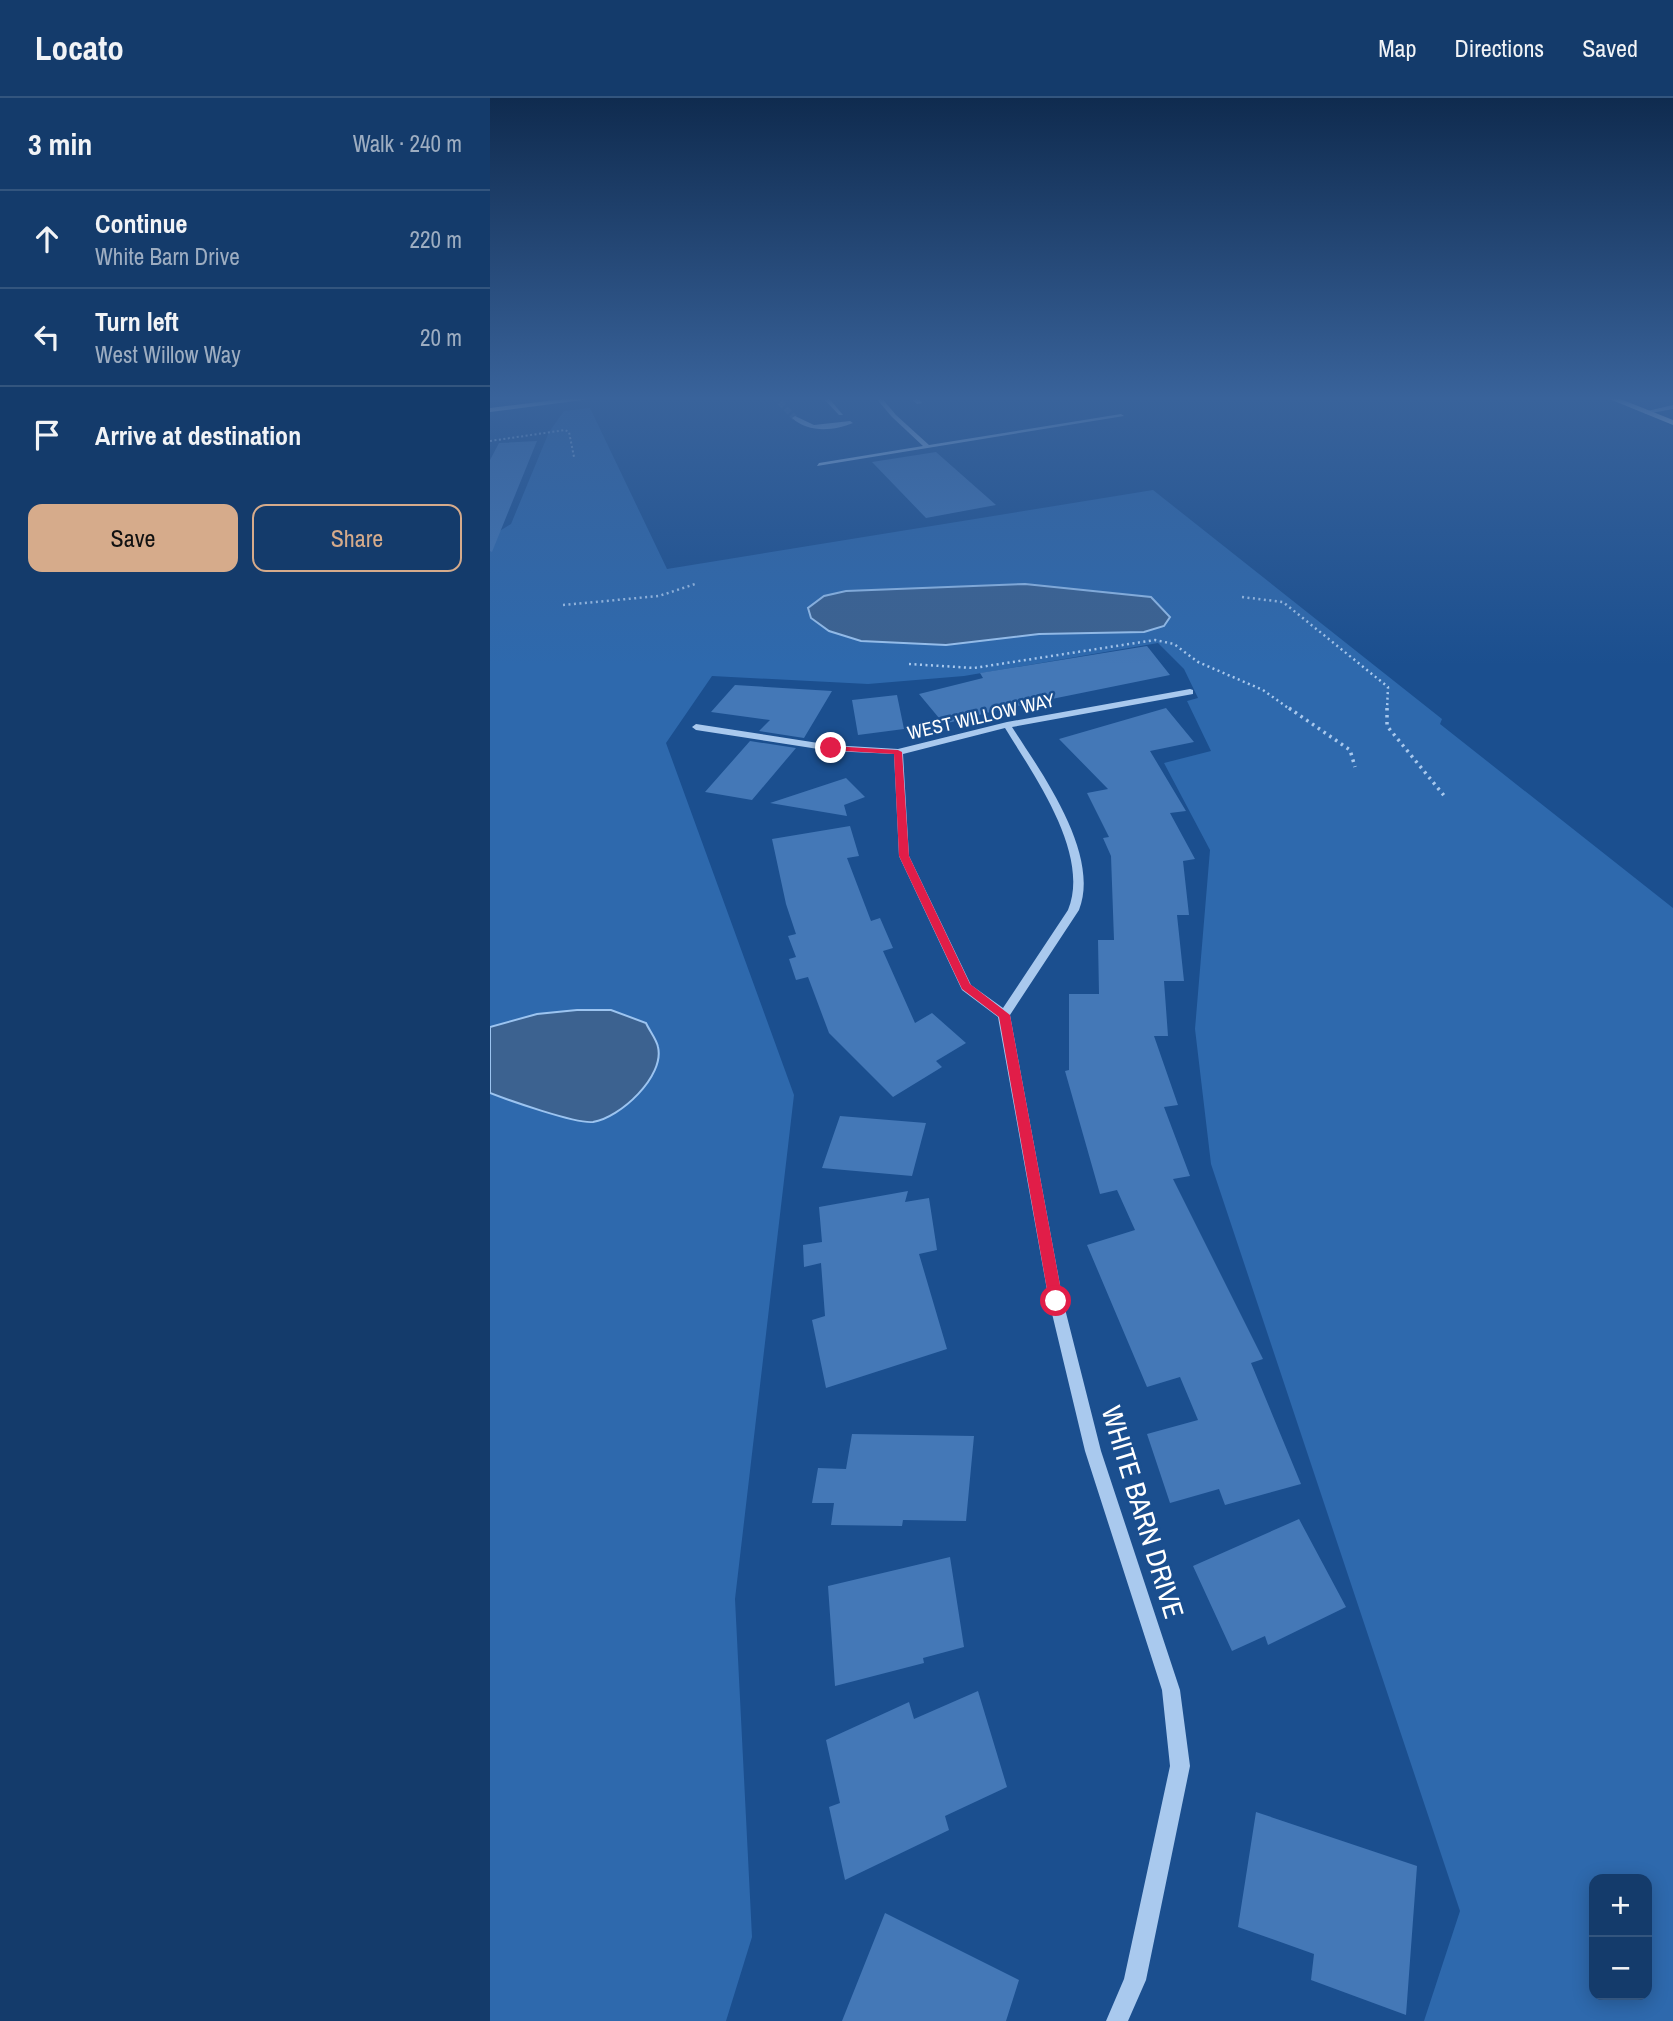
<!DOCTYPE html>
<html lang="en">
<head>
<meta charset="utf-8">
<style>
  :root { --surface:#143b6b; --page:#214673; --text:#f1f3f6; --muted:#9dadc1; --line:#33557e; --accent:#d6ab8b }
  body { margin:0; font-family:"Archivo Narrow",sans-serif; background:var(--page); color:var(--text) }
  .controls { position:absolute; right:21px; bottom:21px; display:grid; overflow:hidden; border-radius:14px; box-shadow:0 4px 18px #0003 }
  .controls button { width:63px; height:63px; display:grid; place-items:center; padding:0; border:0; border-bottom:2px solid var(--line); background:var(--surface); color:var(--text); font:35px sans-serif }
  .stop { position:absolute; width:21px; height:21px; margin:-16px; border:5px solid #e11d48; border-radius:50%; background:#fff }
  .stop.end { background:#e11d48; border-color:#fff; box-shadow:0 2px 7px #0008 }
  .list { margin:0; padding:0; list-style:none }
  h2 { display:flex; justify-content:space-between; align-items:center; height:91px; margin:0; padding:0 28px; font-size:30px }
  h2 small { font-size:23px; font-weight:400; color:var(--muted) }
  .list li { display:grid; grid-template-columns:46px 1fr auto; gap:21px; align-items:center; box-sizing:border-box; height:98px; padding:0 28px; border-top:2px solid var(--line) }
  .list b { display:block; font-size:26px; white-space:nowrap }
  .list p { margin:0; font-size:23px; white-space:nowrap; color:var(--muted) }
  .list em { font-size:23px; font-style:normal; color:var(--muted) }
  .actions { display:flex; gap:14px; padding:21px 28px }
  .actions a { flex:1; padding:16px 0; border:2px solid var(--accent); border-radius:14px; text-align:center; font-size:24px; color:var(--accent) }
  .actions .main { background:var(--accent); color:#111 }
  .icon { flex:none; width:38px; height:38px; fill:none; stroke:currentColor; stroke-width:2; stroke-linecap:round; stroke-linejoin:round }
  .map { position:relative; flex:none; width:1183px; height:1923px; overflow:hidden }
  header { display:flex; align-items:center; gap:42px; box-sizing:border-box; height:98px; padding:0 35px; background:var(--surface); border-bottom:2px solid var(--line) }
  header strong { font-size:33px }
  nav { display:flex; gap:38px; margin-inline-start:auto; font-size:24px }
  main { display:flex }
  aside { flex:1; background:var(--surface) }
  .map>svg:first-child { display:block }
</style>
</head>
<body>
<header>
<strong>Locato</strong>
<nav><a>Map</a><a>Directions</a><a>Saved</a></nav>
</header>
<main>
<aside>
<h2>3 min<small>Walk · 240 m</small></h2>
<ul class="list">
<li><svg class="icon" aria-label="ahead" viewBox="0 0 24 24"><path d="M12 20V5M6 11l6-6 6 6"/></svg><div><b>Continue</b><p>White Barn Drive</p></div><em>220 m</em></li>
<li><svg class="icon" aria-label="left" viewBox="0 0 24 24"><path d="M17 20v-9H6M10 6l-5 5 5 5"/></svg><div><b>Turn left</b><p>West Willow Way</p></div><em>20 m</em></li>
<li><svg class="icon" aria-label="arrive" viewBox="0 0 24 24"><path d="M6 21V4h12l-3 4 3 4H6"/></svg><div><b>Arrive at destination</b></div></li>
</ul>
<div class="actions"><a class="main">Save</a><a>Share</a></div>
</aside>
<div class="map">
<svg width="1183" height="1923" viewBox="0 0 1183 1923">
  <rect width="100%" height="100%" fill="#1b4f8f"/>
  <!-- green -->
  <path fill="#2e69ad" fill-rule="evenodd" d="M 100,310 L 177,471 L 663,392 L 952,621 L 950,626 L 1183,810 L 1183,1923 L 934,1923 L 970,1813 L 721,1066 L 705,931 L 720,752 L 674,665 L 721,653 L 697,603 L 708,600 L 694,571 L 668,545 L 474,578 L 378,586 L 222,578 L 176,645 L 304,997 L 245,1501 L 262,1839 L 236,1923 L 0,1923 L 0,439 L 21,426 L 59,334 L 74,313 ZM 1104,1781 L 1157,1781 L 1157,1897 L 1104,1897 Z"/>
  <!-- water -->
  <path fill="#3c6290" stroke="#9cc4f0" stroke-width="2" d="M 535,486 L 661,499 L 680,519 L 674,528 L 654,534 L 549,536 L 456,547 L 371,543 L 339,533 L 321,520 L 318,510 L 334,498 L 356,493 Z
    M 87,912 L 121,912 L 156,925 C 159,932 167,942 168,949 C 175,978 130,1020 103,1024 C 86,1026 18,1002 0,995 L 0,929 L 47,916 Z"/>
  <!-- building -->
  <path fill="#4478b7" d="M 47,343 L 2,454 L 0,453 L 0,362 L 9,345 Z
    M 446,354 L 506,407 L 436,420 L 382,364 Z
    M 657,548 L 680,577 L 512,611 L 454,626 L 429,596 L 493,580 L 490,575 Z
    M 245,587 L 342,593 L 314,640 L 269,633 L 280,622 L 221,614 Z
    M 407,597 L 414,631 L 368,637 L 362,602 Z
    M 676,610 L 704,644 L 660,653 L 696,713 L 680,715 L 705,761 L 693,763 L 699,817 L 687,817 L 694,883 L 674,883 L 678,938 L 664,938 L 688,1007 L 674,1009 L 700,1078 L 683,1081 L 773,1261 L 761,1265 L 811,1386 L 735,1407 L 729,1391 L 680,1405 L 657,1336 L 708,1322 L 690,1279 L 657,1289 L 597,1147 L 645,1132 L 627,1092 L 610,1096 L 575,973 L 579,972 L 579,896 L 609,896 L 608,842 L 624,842 L 621,758 L 613,740 L 619,739 L 597,695 L 618,691 L 569,641 Z
    M 260,643 L 306,650 L 262,702 L 215,694 Z
    M 356,680 L 375,699 L 354,707 L 357,718 L 280,705 Z
    M 360,728 L 369,758 L 357,760 L 381,823 L 390,820 L 403,850 L 393,853 L 425,925 L 442,915 L 476,945 L 446,963 L 452,969 L 403,999 L 339,935 L 318,879 L 306,882 L 299,861 L 306,859 L 298,838 L 306,836 L 296,806 L 282,741 Z
    M 350,1018 L 436,1025 L 422,1078 L 332,1070 Z
    M 418,1093 L 415,1104 L 439,1100 L 447,1152 L 429,1156 L 457,1251 L 336,1290 L 322,1222 L 335,1218 L 331,1165 L 314,1169 L 313,1147 L 332,1144 L 329,1109 Z
    M 362,1336 L 484,1338 L 476,1423 L 413,1422 L 412,1428 L 341,1427 L 344,1405 L 322,1405 L 328,1370 L 356,1371 Z
    M 809,1421 L 856,1509 L 778,1547 L 775,1538 L 742,1553 L 703,1468 Z
    M 460,1459 L 474,1549 L 433,1560 L 434,1565 L 345,1588 L 338,1488 Z
    M 488,1593 L 517,1689 L 455,1718 L 459,1732 L 355,1782 L 339,1709 L 350,1705 L 336,1642 L 419,1604 L 424,1621 Z
    M 766,1714 L 927,1768 L 916,1917 L 821,1882 L 824,1856 L 748,1829 Z
    M 395,1815 L 529,1882 L 516,1923 L 352,1923 Z"/>
  <g fill="none" stroke-linecap="round" stroke-linejoin="round">
    <!-- minor-tunnel -->
    <path stroke="#3d69a0" stroke-width="6" stroke-dasharray="6 2.5" stroke-linecap="butt" d="M 284,298 L 305,320"/>
    <!-- path-far2 -->
    <path stroke="#a9c9ee" stroke-width="2" stroke-dasharray="2 2.5" stroke-linecap="butt" d="M 0,343 L 75,332 L 79,334 L 84,359"/>
    <!-- path-far1 -->
    <path stroke="#a9c9ee" stroke-width="2.5" stroke-dasharray="2 3.5" stroke-linecap="butt" d="M 752,499 L 793,504 L 898,589 L 897,612
      M 73,507 L 169,498 L 205,486
      M 419,566 L 484,570 L 665,542 L 684,546 L 708,564 L 773,592 L 801,612"/>
    <!-- path -->
    <path stroke="#a9c9ee" stroke-width="3.5" stroke-dasharray="2.5 4.5" stroke-linecap="butt" d="M 799,610 L 860,652 L 865,669
      M 897,610 L 897,628 L 956,700"/>
    <!-- minor -->
    <path fill="#a9c9ee" fill-rule="evenodd" d="M 331,298 L 337,298 L 353,317 L 349,317 Z
      M 384,298 L 390,298 L 406,317 L 439,347 L 631,316 L 634,318 L 327,368 L 329,365 L 433,348 L 402,319 Z
      M 419,298 L 425,298 L 432,305 L 427,306 Z
      M 1183,307 L 1183,311 L 1156,316 L 1153,314 Z
      M 305,318 L 324,327 L 360,323 L 363,325 C 344,333 318,335 302,320 Z
      M 700,591 L 703,592 L 703,596 L 522,629 C 551,674 611,756 589,812 L 520,917 L 573,1203 L 611,1353 L 690,1592 L 700,1668 L 656,1882 L 638,1923 L 616,1923 L 634,1881 L 680,1668 L 672,1592 L 595,1353 L 559,1203 L 508,919 L 472,892 L 409,758 L 404,656 L 341,653 L 206,632 L 202,629 L 206,626 L 341,647 L 408,651 L 517,624 ZM 515,630 C 543,676 601,756 578,812 L 513,910 L 481,887 L 419,758 L 413,656 Z"/>
    <!-- major -->
    <path fill="#f0f6ff" fill-rule="evenodd" d="M 99,298 L 123,298 L 0,314 L 0,310 Z
      M 1112,298 L 1123,298 L 1183,322 L 1183,327 Z"/>
  </g>
  <!-- sky -->
  <linearGradient id="sky" x2="0" y2="1"><stop stop-color="#0f2b4f"/><stop offset="0.53" stop-color="#39639b"/><stop offset="1" stop-color="#39639b" stop-opacity="0"/></linearGradient>
  <rect width="1183" height="567" fill="url(#sky)"/>
  <!-- route -->
  <path fill="#e11d48" d="M 341,648 L 408,652 L 412,654 L 419,758 L 480,886 L 520,917 L 573,1203 L 571,1207 L 561,1207 L 559,1203 L 509,919 L 472,891 L 409,758 L 404,656 L 338,652 Z"/>
  <g text-anchor="middle" stroke-width="5" stroke-linejoin="round" paint-order="stroke">
    <!-- far-street labels -->
    <g font-size="19" fill="#fff" stroke="#1b4f8f">
      <text transform="translate(491 618) rotate(-13)" y="7">WEST WILLOW WAY</text>
    </g>
    <!-- near-street labels -->
    <g font-size="28" fill="#fff" stroke="#1b4f8f">
      <text transform="translate(653 1414) rotate(73)" y="10">WHITE BARN DRIVE</text>
    </g>
  </g>
</svg>
<div class="controls">
<button>+</button>
<button>−</button>
</div>
<div class="stop" style="left:566px;top:1203px"></div>
<div class="stop end" style="left:341px;top:650px"></div>
</div>
</main>
</body>
</html>
